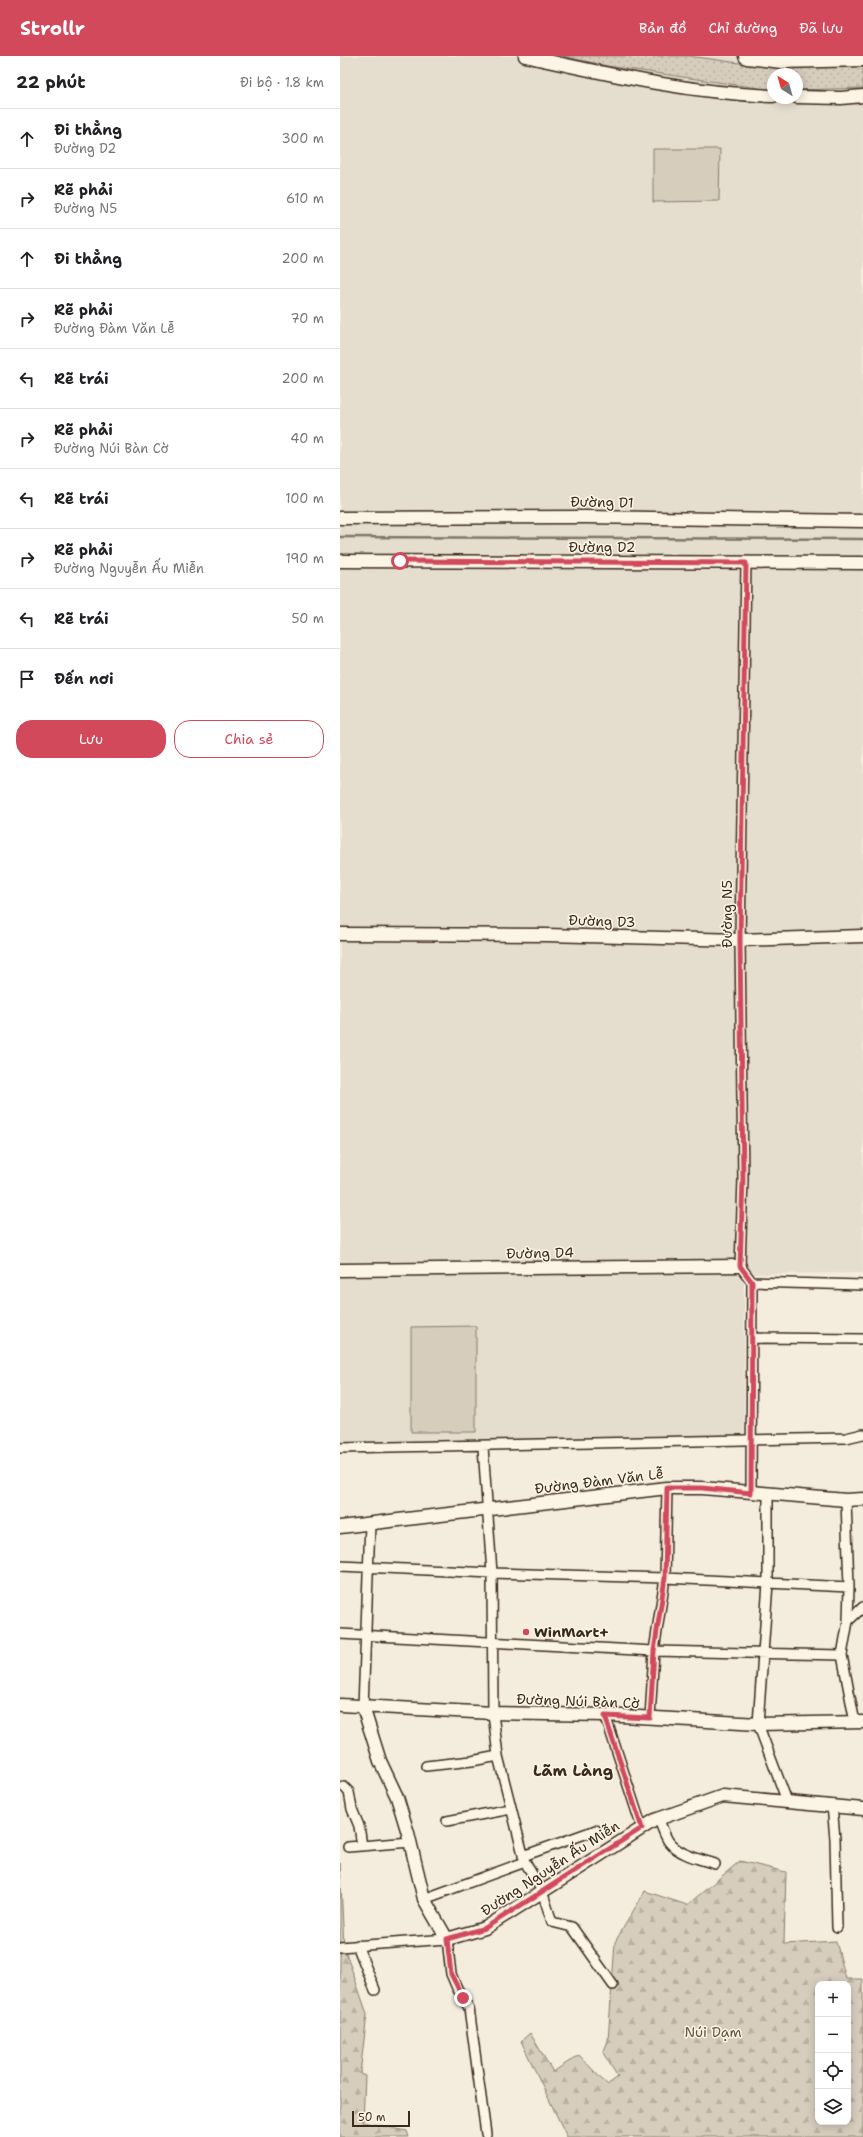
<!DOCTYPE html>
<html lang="vi">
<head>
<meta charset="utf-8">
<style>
  :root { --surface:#fff; --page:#f2f2f2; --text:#202124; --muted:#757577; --line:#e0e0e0; --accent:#d1495b }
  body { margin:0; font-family:"Shantell Sans",sans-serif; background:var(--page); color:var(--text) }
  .controls { position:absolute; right:12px; bottom:12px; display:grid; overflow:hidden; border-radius:8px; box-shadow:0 2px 10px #0003 }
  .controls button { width:36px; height:36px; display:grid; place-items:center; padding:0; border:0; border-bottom:1px solid var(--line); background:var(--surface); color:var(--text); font:20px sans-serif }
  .compass { position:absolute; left:427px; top:12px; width:36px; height:36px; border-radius:50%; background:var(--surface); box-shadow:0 2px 10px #0003; rotate:323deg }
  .scale { position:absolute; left:12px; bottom:10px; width:58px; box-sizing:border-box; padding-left:4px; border:2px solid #3b2a1e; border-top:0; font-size:11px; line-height:14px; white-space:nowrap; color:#3b2a1e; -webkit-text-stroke:3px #fcf5e5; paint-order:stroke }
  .stop { position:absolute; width:12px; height:12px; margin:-9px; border:3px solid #d1495b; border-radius:50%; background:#fff }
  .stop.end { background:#d1495b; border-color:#fff; box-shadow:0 1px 4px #0008 }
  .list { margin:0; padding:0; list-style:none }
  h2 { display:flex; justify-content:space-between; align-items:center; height:52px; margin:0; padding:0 16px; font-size:17px }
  h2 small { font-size:13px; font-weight:400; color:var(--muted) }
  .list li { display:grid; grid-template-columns:26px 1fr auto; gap:12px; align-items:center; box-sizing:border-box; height:60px; padding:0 16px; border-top:1px solid var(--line) }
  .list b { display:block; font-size:15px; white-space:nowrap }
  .list p { margin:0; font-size:13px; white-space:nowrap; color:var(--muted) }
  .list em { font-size:13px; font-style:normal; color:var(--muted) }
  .actions { display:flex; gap:8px; padding:12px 16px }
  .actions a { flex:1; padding:9px 0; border:1px solid var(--accent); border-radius:16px; text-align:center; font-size:14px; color:var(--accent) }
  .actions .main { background:var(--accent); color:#fff }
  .icon { flex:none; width:22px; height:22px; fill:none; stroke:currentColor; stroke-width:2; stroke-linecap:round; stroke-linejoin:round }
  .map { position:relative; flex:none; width:523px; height:2081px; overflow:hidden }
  header { display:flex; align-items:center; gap:24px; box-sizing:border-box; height:56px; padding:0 20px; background:var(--accent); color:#fff }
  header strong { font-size:19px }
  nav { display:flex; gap:22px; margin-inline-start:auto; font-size:14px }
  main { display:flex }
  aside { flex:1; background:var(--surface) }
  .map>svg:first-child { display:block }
</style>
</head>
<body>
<header>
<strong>Strollr</strong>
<nav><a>Bản đồ</a><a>Chỉ đường</a><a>Đã lưu</a></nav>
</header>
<main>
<aside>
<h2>22 phút<small>Đi bộ · 1.8 km</small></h2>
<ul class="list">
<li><svg class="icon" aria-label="ahead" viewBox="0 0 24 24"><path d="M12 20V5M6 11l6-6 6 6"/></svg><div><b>Đi thẳng</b><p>Đường D2</p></div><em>300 m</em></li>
<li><svg class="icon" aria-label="right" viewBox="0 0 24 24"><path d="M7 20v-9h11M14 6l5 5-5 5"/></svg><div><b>Rẽ phải</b><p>Đường N5</p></div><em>610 m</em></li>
<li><svg class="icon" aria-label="ahead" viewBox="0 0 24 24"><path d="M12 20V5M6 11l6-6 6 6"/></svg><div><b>Đi thẳng</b></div><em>200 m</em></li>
<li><svg class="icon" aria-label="right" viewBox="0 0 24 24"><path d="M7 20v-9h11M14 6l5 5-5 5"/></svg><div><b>Rẽ phải</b><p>Đường Đàm Văn Lễ</p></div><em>70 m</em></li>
<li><svg class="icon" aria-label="left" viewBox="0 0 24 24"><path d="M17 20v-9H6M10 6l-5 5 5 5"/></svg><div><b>Rẽ trái</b></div><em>200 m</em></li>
<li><svg class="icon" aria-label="right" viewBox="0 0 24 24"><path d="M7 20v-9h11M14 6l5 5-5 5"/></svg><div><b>Rẽ phải</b><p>Đường Núi Bàn Cờ</p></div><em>40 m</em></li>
<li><svg class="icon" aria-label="left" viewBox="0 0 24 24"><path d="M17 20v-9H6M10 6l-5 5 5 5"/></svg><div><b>Rẽ trái</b></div><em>100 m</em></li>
<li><svg class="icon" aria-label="right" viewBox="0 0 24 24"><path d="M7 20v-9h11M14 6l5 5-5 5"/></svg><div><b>Rẽ phải</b><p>Đường Nguyễn Ấu Miễn</p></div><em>190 m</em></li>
<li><svg class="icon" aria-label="left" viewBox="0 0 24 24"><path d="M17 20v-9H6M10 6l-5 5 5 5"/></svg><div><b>Rẽ trái</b></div><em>50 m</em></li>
<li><svg class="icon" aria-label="arrive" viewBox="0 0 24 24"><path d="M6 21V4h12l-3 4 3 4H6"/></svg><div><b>Đến nơi</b></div></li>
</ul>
<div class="actions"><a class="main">Lưu</a><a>Chia sẻ</a></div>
</aside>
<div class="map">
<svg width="523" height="2081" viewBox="0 0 523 2081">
  <defs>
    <pattern id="grass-dots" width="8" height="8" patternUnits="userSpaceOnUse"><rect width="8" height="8" fill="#d6cdbd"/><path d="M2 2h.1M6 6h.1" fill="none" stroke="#b9b0a2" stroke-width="1.8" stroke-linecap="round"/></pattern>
    <pattern id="forest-firs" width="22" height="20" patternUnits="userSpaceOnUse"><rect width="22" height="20" fill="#d6cdbd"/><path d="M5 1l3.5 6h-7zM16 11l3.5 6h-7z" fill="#b9b0a2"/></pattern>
  </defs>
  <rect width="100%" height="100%" fill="#f4eddd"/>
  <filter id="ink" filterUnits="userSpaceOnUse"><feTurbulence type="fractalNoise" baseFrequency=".025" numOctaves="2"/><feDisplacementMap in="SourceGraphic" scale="8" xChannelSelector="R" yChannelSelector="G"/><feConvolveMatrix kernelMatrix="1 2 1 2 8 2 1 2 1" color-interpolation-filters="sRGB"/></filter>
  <g filter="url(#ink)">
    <!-- built -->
    <path fill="#e5ddce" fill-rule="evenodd" d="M 0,0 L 523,0 L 523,1217 L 404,1218 L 404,1387 L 0,1388 ZM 433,18 L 457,18 L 457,42 L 433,42 Z"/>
    <!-- grass -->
    <path fill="url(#grass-dots)" stroke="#887c6e" d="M 223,0 L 349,0 L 421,10 L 523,10 L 523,32 L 457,34 L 457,18 L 433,18 L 433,33 L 425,33 L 267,10 Z"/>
    <!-- forest -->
    <path fill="url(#forest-firs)" stroke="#887c6e" fill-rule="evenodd" d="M 400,1805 L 446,1816 L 444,1888 L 496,1885 L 506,1923 L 523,1923 L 523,2081 L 227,2081 L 181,1985 L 190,1977 L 213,2016 L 239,1999 L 267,2029 L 278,2021 L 263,1997 L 268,1985 L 275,1886 L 305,1835 L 347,1849 ZM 478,1928 L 508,1928 L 508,2066 L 478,2066 Z
      M 0,1807 L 4,1891 L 27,1958 L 20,2018 L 25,2020 L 23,2066 L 67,2075 L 69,2081 L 0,2081 Z"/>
    <!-- park -->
    <path fill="#d6cdbd" stroke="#887c6e" d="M 313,93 L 380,93 L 379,145 L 313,146 Z
      M 136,1270 L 136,1376 L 71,1376 L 71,1271 Z"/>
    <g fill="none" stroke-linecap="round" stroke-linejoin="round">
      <!-- stream -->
      <path stroke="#817466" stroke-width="2.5" d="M 0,481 L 523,483"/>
      <!-- street casing -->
      <g stroke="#3b2a1e" stroke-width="12">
        <path id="street" d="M 406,507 L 400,884 L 403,1123 L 400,1210 L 412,1226 L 411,1437
          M 412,1226 L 523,1229
          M 412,1282 L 523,1283
          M 143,1391 L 152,1517 L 153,1657 L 158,1700 L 185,1806 L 202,1835 L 212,1866 L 232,1871 L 273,1929
          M 0,1392 L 506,1382 L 523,1378
          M 428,1439 L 428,1527 L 418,1668 L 447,1745
          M 506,1444 L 509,1531 L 508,1565 L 502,1599 L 515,1667
          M 0,1510 L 152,1517 L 325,1522 L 509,1531
          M 508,1565 L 523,1551
          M 0,1578 L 314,1595 L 502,1599
          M 23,1651 L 30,1468
          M 265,1659 L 302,1772
          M 310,1662 L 314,1595 L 325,1522 L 327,1432
          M 86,1710 L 132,1705 L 158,1700
          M 4,1731 L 9,1736 L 12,1753 L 19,1770 L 22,1790
          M 492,1749 L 495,1783 L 497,1871
          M 318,1762 C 322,1770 324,1779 329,1786 C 339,1799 360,1803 375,1808
          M 107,1765 L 171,1753
          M 8,1791 L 71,1786
          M 183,1800 L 256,1774
          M 84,1843 L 185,1806
          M 17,1889 L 35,1934
          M 0,1891 L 107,1883 L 111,1918 L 117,1932 L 129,1952 L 146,2078"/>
      </g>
      <!-- secondary casing -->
      <g stroke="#3b2a1e" stroke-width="15">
        <path id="secondary" d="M 185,0 C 267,18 349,37 433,40
          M 457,41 L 501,42 L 523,40
          M 0,462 L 245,461 L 523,465
          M 0,505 L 523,507
          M 0,878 L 206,879 L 400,884 L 523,880
          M 0,1214 L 400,1210
          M 0,1471 L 327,1432 L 362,1432 L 506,1444 L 523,1443
          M 0,1649 L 153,1657 L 265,1659 L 418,1668 L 523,1666
          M 23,1651 L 40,1705 L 57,1741 L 68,1777 L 84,1843 L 107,1883 L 145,1872 L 315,1764 L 383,1740 L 523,1753"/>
      </g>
      <!-- highway casing -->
      <g stroke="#3b2a1e" stroke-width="19">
        <path id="highway" d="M 407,0 L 442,4 L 523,2"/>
      </g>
      <!-- street -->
      <use href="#street" stroke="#fcf5e5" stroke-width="9"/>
      <!-- secondary -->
      <use href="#secondary" stroke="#fcf5e5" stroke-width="12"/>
      <!-- highway -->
      <use href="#highway" stroke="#fcf5e5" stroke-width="16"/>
    </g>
  </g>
  <g fill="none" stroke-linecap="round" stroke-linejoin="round" filter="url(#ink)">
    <!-- route -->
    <path stroke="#d1495b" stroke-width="5" d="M 60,505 L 406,507 L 400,884 L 403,1123 L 400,1210 L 412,1226 L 411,1437 L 362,1432 L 327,1432 L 325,1522 L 314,1595 L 310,1662 L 265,1660 L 302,1772 L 145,1872 L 107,1883 L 111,1918 L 123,1942"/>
  </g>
  <!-- markers -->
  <circle fill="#d1495b" stroke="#fcf5e5" stroke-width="1.5" cx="186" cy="1576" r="4"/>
  <g text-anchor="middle" stroke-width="3" stroke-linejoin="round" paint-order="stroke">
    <!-- street labels -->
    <g font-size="14" fill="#3b2a1e" stroke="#fcf5e5">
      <text transform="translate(262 446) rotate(1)" y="5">Đường D1</text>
      <text x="262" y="496">Đường D2</text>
      <text transform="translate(387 858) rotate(-90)" y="5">Đường N5</text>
      <text transform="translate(262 865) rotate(2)" y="5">Đường D3</text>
      <text transform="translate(200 1197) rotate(-1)" y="5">Đường D4</text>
      <text transform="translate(259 1425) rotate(-7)" y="5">Đường Đàm Văn Lễ</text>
      <text transform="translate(238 1645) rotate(2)" y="5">Đường Núi Bàn Cờ</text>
      <text transform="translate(210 1812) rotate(-33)" y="5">Đường Nguyễn Ấu Miễn</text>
    </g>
    <!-- poi labels -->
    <g font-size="14" font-weight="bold" fill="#3b2a1e" stroke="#fcf5e5" text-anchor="start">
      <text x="194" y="1581">WinMart+</text>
    </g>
    <!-- park labels -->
    <g font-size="14" fill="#625346" stroke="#fcf5e5">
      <text x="373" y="1981">Núi Dạm</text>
    </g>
    <!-- quarter labels -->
    <g font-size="16" font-weight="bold" fill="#3b2a1e" stroke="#fcf5e5">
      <text x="233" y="1720">Lãm Làng</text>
    </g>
  </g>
</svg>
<div class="controls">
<button>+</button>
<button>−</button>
<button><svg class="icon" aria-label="locate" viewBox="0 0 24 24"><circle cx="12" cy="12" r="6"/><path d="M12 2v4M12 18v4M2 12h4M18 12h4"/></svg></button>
<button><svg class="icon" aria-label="layers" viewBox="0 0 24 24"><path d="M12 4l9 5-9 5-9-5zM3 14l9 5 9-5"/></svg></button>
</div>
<svg class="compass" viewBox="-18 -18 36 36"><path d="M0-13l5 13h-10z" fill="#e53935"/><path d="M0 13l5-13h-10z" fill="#757577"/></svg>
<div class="scale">50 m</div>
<div class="stop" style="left:60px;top:505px"></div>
<div class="stop end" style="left:123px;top:1942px"></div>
</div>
</main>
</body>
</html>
